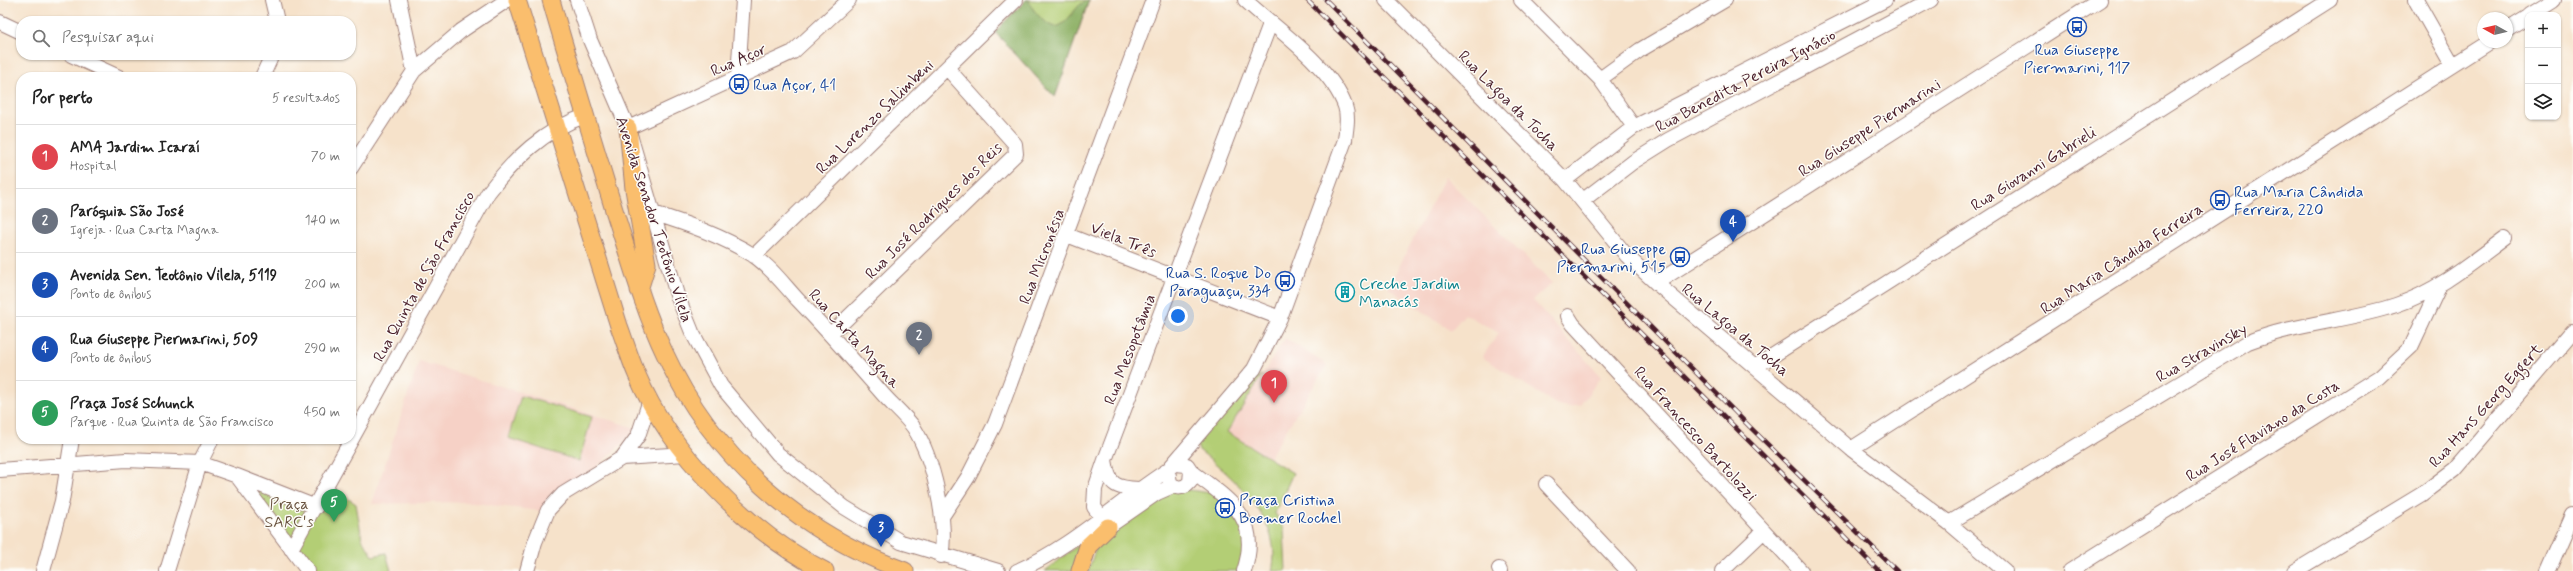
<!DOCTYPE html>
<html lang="pt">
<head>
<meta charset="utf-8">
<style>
  :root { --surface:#fff; --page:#f2f2f2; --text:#222; --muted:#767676; --line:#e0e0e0; --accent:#d1495b }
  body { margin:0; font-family:Mynerve,sans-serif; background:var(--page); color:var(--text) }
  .controls { position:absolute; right:12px; top:12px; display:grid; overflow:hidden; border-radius:8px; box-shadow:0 1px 3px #0004 }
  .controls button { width:36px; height:36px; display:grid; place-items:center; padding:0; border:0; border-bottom:1px solid var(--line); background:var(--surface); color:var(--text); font:20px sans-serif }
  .compass { position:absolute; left:2477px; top:12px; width:36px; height:36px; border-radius:50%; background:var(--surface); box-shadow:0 1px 3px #0004; rotate:278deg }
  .you { position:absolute; left:1178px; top:316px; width:14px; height:14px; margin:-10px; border:3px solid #fff; border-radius:50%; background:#1a73e8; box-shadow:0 0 0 6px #1a73e833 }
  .badge { display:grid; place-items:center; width:26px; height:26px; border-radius:50%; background:var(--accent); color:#fff; font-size:13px; font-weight:700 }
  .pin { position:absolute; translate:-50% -33px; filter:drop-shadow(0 1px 2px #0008) }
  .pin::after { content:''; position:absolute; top:21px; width:14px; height:12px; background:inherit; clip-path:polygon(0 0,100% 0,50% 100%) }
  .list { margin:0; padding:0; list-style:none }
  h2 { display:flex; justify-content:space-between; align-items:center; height:52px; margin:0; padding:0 16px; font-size:17px }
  h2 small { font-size:13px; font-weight:400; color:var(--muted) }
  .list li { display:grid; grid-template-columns:26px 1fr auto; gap:12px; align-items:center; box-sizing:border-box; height:64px; padding:0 16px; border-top:1px solid var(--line) }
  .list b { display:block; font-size:15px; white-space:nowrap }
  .list p { margin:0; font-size:13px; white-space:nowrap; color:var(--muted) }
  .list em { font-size:13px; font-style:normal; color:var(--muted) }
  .icon { flex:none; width:22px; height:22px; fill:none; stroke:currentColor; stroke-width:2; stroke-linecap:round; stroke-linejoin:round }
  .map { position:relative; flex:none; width:2573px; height:571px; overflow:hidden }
  .search { position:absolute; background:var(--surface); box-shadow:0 1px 3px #0004; left:16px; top:16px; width:340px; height:44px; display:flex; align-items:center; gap:10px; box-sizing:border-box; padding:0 14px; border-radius:16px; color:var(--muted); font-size:15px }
  .panel { position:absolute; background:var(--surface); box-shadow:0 1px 3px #0004; left:16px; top:72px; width:340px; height:372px; border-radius:16px }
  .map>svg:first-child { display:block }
</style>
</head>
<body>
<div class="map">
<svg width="2573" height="571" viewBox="0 0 2573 571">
  <rect width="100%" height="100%" fill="#fdfcf7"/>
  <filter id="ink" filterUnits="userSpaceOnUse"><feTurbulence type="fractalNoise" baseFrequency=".025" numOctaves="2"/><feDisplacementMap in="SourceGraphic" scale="8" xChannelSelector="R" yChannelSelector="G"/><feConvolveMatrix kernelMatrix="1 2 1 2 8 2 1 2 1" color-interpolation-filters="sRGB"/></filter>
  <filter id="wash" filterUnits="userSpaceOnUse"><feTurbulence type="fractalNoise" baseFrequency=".012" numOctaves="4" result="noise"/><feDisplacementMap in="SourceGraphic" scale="16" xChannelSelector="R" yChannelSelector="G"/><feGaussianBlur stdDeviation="0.9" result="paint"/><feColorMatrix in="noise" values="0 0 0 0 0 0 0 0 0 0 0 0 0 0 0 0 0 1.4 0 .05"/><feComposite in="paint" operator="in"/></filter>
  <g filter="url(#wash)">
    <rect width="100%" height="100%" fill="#f6e2ca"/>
    <!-- built -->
    <path fill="#f6d1c6" d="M 1445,177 L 1552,283 L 1533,300 L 1601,377 L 1580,405 L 1568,407 L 1556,404 L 1482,357 L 1499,333 L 1465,314 L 1451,330 L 1388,288 Z
      M 1285,338 L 1327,365 L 1269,458 L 1227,432 Z
      M 419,361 L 610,420 L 635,428 L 631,435 L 601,463 L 540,511 L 466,502 L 372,504 Z"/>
    <!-- green -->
    <path fill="#b3ce74" stroke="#7e7650" d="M 1026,0 L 1089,0 L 1055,97 L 995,32 Z
      M 1262,375 L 1227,432 L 1293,473 L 1275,513 L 1284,529 L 1286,571 L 1272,571 C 1284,521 1234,478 1199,450 L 1196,444 L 1251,380 Z
      M 521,396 L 592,417 L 579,461 L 508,438 Z
      M 241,479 L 317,502 L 290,545 Z
      M 330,486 L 356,504 L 362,539 L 373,556 L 386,553 L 391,571 L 310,571 L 293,548 Z
      M 1182,489 L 1211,493 L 1240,513 L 1251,571 L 1088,571 L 1096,548 L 1109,535 L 1170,492 Z
      M 1100,528 L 1077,571 L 1045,571 Z"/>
    <!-- forest -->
    <path fill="#8eb166" stroke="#6c6848" d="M 1026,0 L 1029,0 C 1030,9 1046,25 1055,27 C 1070,25 1075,2 1089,0 L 1055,97 L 995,32 Z"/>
  </g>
  <g filter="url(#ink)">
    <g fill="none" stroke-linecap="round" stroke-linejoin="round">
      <!-- minor casing -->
      <g stroke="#a0807a" stroke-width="16">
        <path id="minor" d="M 272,0 L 277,21
          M 399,0 L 414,71
          M 577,0 L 590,40 L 628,128 L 677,295 L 692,332 L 721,386 L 778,454 L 844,507 L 901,542 L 998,571
          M 1386,0 L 1565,180 L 1627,256 L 1656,283 L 1851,449 L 1949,523 L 2005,571
          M 1521,0 L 1600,79 L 1634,127
          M 2416,0 L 2453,65
          M 2530,15 L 2554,0
          M 0,22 L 21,32
          M 2507,30 L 2528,17
          M 71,55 L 119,77
          M 262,77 L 272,55
          M 738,77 L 743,0
          M 1600,79 L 1640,50 L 1725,0
          M 628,128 L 793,52 L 849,0
          M 351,168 L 414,71 L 461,31 L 507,0
          M 1565,180 L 1634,127 L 1885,0
          M 1582,201 L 1633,162 L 1668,140 L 1931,0
          M 653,213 C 688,224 722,236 753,255 C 771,267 784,285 798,300 C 827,330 854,361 881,392 C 891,404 905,415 914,428 C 933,458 948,521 941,556
          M 1067,235 L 1280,318
          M 754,256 L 1016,0
          M 1656,283 L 2100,0
          M 1568,316 L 1573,324 L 1801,571
          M 831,334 L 1016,154 L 1015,144 L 948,69
          M 1755,367 L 2330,0
          M 1851,449 L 2489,42
          M 622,458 L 686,454
          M 1105,460 C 1109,485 1114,488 1139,489
          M 1175,464 L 1187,465 L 1191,471 L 1190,482 C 1184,489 1176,489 1170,483 L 1168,470 L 1254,369 L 1280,318 L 1345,140 C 1346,129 1349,117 1345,106 C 1330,65 1277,30 1245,0
          M 0,470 L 126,460 L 200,463 L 237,476 L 308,571
          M 1191,471 C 1229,500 1262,517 1244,571
          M 237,476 L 316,507
          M 1546,484 L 1628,571
          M 1173,486 L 1157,493 L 1108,527 L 1094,507 L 1095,489 L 1105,460 L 1270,24
          M 943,515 L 968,477 L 995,424 L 1153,0
          M 1949,523 L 2248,342 C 2296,323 2348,321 2396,305 C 2438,291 2470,264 2505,238
          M 291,549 L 488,193 C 514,159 544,130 585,116
          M 1499,569 L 1500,571
          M 43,571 L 62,501 L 72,439
          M 167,571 L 200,463 L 212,439
          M 527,571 L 535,542 L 548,510 L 563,494 L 622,458 L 638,436 L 650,400
          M 1017,571 C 1072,547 1118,502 1168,470
          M 1722,571 L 1763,532
          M 2070,571 L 2379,377 L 2411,347 L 2439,287
          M 2295,571 L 2422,494 L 2455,469 L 2573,331
          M 2548,571 L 2573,514"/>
      </g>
      <!-- major casing -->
      <g stroke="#a0807a" stroke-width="19">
        <path id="major" d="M 517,0 L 619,326 C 625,342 630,359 637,375 C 670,453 749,533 825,571
          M 551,0 C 571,70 593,140 614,210 C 630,259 643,308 665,354 C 712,456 799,533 905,571
          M 628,128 L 634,189 L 647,264 L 639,290
          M 1080,571 L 1088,546 L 1108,527"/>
      </g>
      <!-- minor -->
      <use href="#minor" stroke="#fff" stroke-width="14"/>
      <!-- major -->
      <use href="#major" stroke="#fabe6d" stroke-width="17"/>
      <!-- rail casing -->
      <g stroke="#4a1f2b" stroke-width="4.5">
        <path id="rail" d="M 1307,0 L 1879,571
          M 1326,0 L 1751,428 L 1897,571"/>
      </g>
      <!-- rail -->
      <use href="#rail" stroke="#fdfcf7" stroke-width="3" stroke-dasharray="9" stroke-linecap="butt"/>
    </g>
  </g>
  <!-- icons -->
  <defs>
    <g id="bus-ring" transform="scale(1)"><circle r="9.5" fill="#fdfcf7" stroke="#1a4fb4" stroke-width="1.5"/><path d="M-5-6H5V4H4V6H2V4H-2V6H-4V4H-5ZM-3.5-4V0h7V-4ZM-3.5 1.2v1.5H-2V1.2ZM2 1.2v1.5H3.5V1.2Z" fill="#1a4fb4"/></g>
    <g id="building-ring" transform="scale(1)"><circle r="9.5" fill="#fdfcf7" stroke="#0f9aa8" stroke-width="1.5"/><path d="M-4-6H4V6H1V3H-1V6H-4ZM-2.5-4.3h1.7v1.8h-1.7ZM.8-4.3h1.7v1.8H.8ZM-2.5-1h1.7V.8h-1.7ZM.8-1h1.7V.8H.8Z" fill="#0f9aa8"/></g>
  </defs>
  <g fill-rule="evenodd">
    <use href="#bus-ring" x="2077" y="27"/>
    <use href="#bus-ring" x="739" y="84"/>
    <use href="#bus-ring" x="2220" y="200"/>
    <use href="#bus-ring" x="1680" y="257"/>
    <use href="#bus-ring" x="1285" y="281"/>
    <use href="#building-ring" x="1345" y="292"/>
    <use href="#bus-ring" x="1225" y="508"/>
  </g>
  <g text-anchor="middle" stroke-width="3" stroke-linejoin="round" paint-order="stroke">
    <!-- transit labels -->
    <g font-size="16" fill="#164399" stroke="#fdfcf7" text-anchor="start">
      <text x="2077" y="55" text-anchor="middle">Rua Giuseppe<tspan x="2077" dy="18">Piermarini, 117</tspan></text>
      <text x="753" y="90">Rua Açor, 41</text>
      <text x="2234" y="197">Rua Maria Cândida<tspan x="2234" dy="18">Ferreira, 220</tspan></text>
      <text x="1666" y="254" text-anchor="end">Rua Giuseppe<tspan x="1666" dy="18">Piermarini, 515</tspan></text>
      <text x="1271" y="278" text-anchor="end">Rua S. Roque Do<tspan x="1271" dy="18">Paraguaçu, 334</tspan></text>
      <text x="1239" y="505">Praça Cristina<tspan x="1239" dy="18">Boemer Rochel</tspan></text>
    </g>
    <!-- street labels -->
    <g font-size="16" fill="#4a1f2b" stroke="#fdfcf7">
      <text transform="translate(738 59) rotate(-24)" y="6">Rua Açor</text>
      <text transform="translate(1745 80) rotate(-28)" y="6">Rua Benedita Pereira Ignácio</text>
      <text transform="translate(1509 100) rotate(45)" y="6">Rua Lagoa da Tocha</text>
      <text transform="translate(874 116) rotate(-44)" y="6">Rua Lorenzo Salimbeni</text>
      <text transform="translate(1869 127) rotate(-33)" y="6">Rua Giuseppe Piermarini</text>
      <text transform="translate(2033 168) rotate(-32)" y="6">Rua Giovanni Gabrieli</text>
      <text transform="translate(933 210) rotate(-45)" y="6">Rua José Rodrigues dos Reis</text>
      <text transform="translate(655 219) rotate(72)" y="6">Avenida Senador Teotônio Vilela</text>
      <text transform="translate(1124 239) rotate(22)" y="6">Viela Três</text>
      <text transform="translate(1041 256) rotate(-69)" y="6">Rua Micronésia</text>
      <text transform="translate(2121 258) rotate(-33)" y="6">Rua Maria Cândida Ferreira</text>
      <text transform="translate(423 276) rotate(-61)" y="6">Rua Quinta de São Francisco</text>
      <text transform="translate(1736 329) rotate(40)" y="6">Rua Lagoa da Tocha</text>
      <text transform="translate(855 338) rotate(48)" y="6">Rua Carta Magna</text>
      <text transform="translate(1129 349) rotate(-69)" y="6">Rua Mesopotâmia</text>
      <text transform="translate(2201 352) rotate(-30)" y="6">Rua Stravinsky</text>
      <text transform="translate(2485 405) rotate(-48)" y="6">Rua Hans Georg Eggert</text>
      <text transform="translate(2262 430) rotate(-32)" y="6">Rua José Flaviano da Costa</text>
      <text transform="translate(1696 433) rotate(48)" y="6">Rua Francesco Bartolozzi</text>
    </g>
    <!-- culture labels -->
    <g font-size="16" fill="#0d838f" stroke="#fdfcf7" text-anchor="start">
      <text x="1359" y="289">Creche Jardim<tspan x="1359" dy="18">Manacás</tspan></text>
    </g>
    <!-- park labels -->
    <g font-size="16" fill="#6a5441" stroke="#fdfcf7">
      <text x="289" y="509">Praça<tspan x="289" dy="18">SARC's</tspan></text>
    </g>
  </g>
</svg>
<div class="controls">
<button>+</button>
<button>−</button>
<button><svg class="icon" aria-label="layers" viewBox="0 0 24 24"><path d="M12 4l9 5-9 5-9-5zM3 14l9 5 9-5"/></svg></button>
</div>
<svg class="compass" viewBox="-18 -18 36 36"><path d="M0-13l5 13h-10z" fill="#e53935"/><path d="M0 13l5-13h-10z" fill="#767676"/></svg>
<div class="you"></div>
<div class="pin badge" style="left:1274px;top:403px;background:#e0444e">1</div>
<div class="pin badge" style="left:919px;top:355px;background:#6b7280">2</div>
<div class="pin badge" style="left:881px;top:547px;background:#1a4fb4">3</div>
<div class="pin badge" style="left:1733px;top:242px;background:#1a4fb4">4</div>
<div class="pin badge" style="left:334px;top:522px;background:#2e9e5b">5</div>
<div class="search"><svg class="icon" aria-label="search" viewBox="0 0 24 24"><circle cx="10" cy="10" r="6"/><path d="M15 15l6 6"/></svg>Pesquisar aqui</div>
<section class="panel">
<h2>Por perto<small>5 resultados</small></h2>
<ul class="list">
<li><span class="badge" style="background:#e0444e">1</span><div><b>AMA Jardim Icaraí</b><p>Hospital</p></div><em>70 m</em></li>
<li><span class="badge" style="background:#6b7280">2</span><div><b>Paróquia São José</b><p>Igreja · Rua Carta Magna</p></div><em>140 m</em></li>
<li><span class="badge" style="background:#1a4fb4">3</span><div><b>Avenida Sen. Teotônio Vilela, 5119</b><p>Ponto de ônibus</p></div><em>200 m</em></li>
<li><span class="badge" style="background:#1a4fb4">4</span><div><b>Rua Giuseppe Piermarini, 509</b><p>Ponto de ônibus</p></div><em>290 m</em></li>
<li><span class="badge" style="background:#2e9e5b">5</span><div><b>Praça José Schunck</b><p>Parque · Rua Quinta de São Francisco</p></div><em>450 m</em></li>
</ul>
</section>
</div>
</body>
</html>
